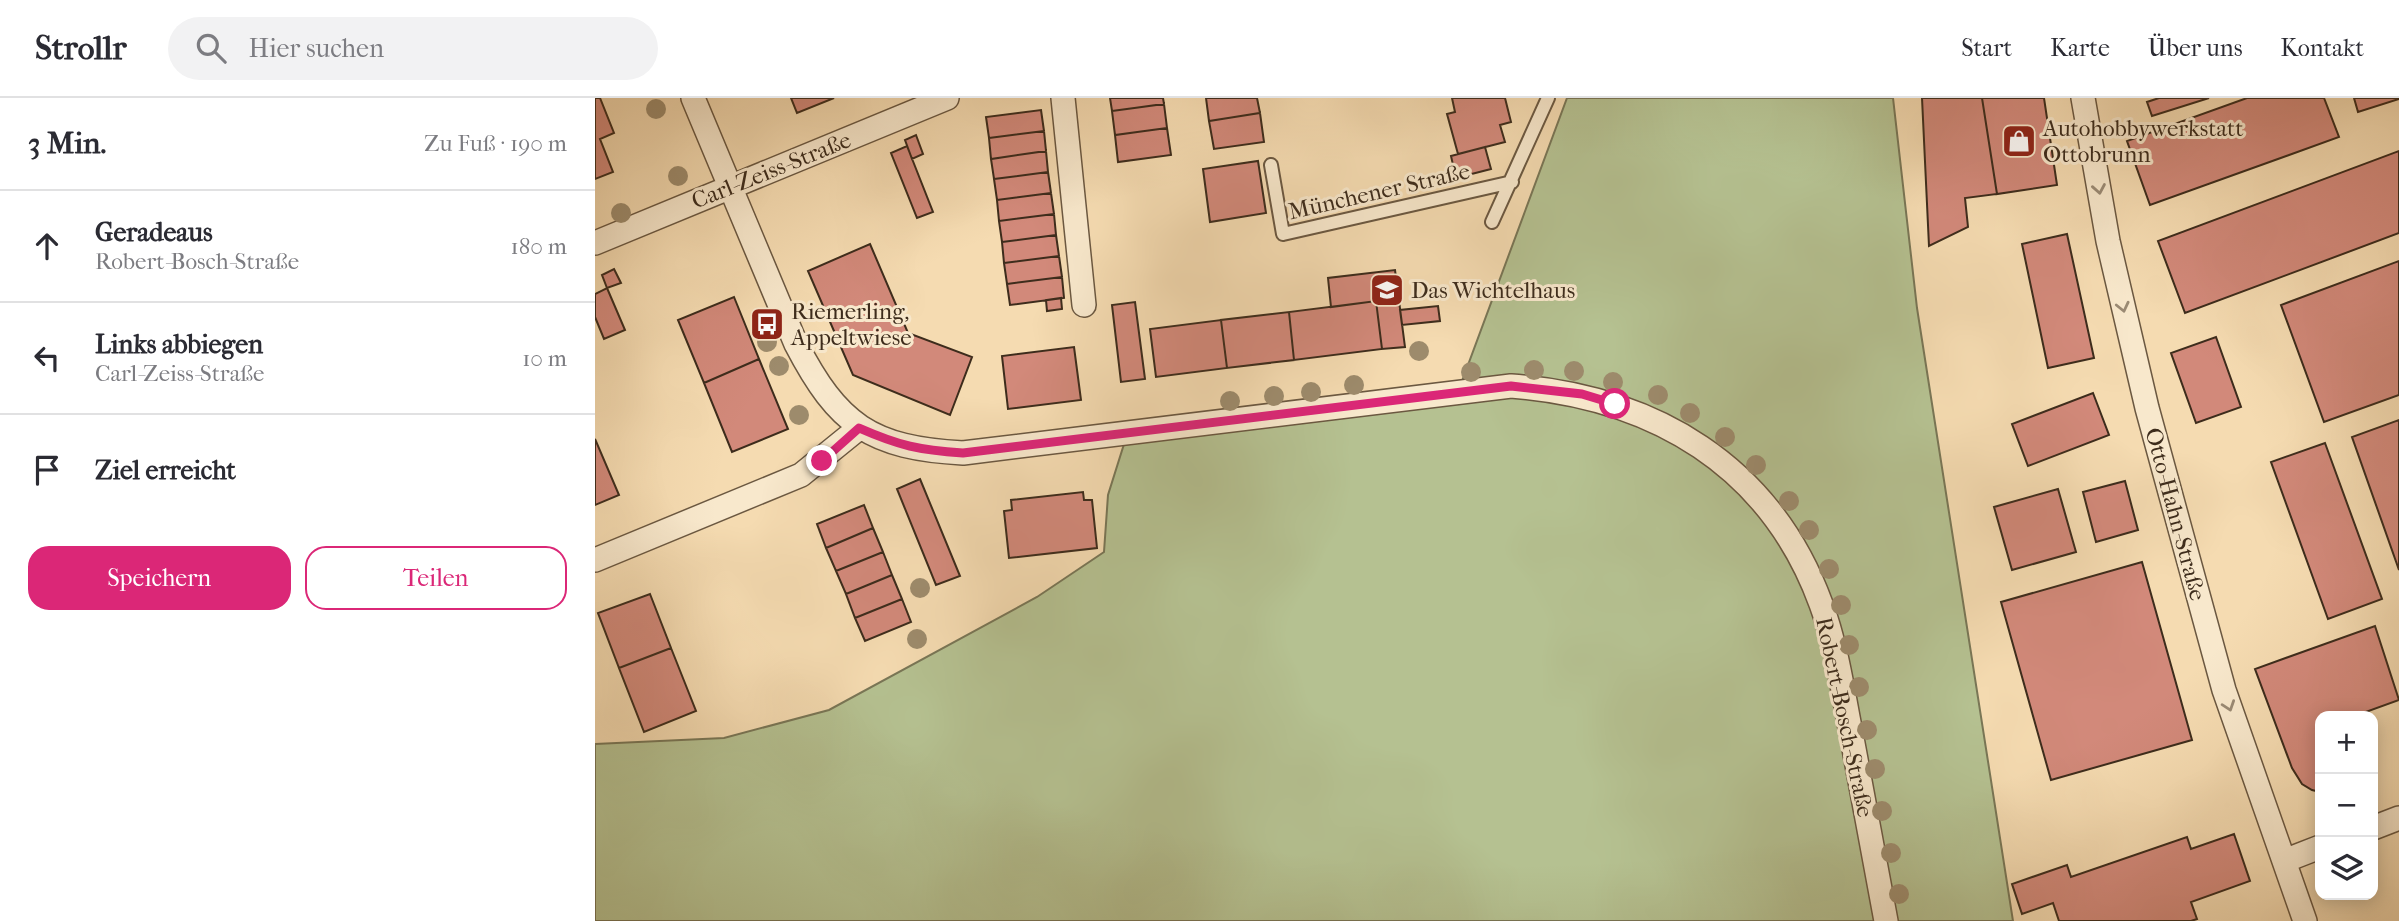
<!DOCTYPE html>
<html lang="de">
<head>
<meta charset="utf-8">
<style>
  :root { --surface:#fff; --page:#f2f2f3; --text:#2b2b33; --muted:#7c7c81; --line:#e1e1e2; --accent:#db2777 }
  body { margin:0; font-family:"IM FELL French Canon",serif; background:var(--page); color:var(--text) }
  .controls { position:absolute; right:21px; bottom:21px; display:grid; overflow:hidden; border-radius:14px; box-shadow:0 4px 18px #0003 }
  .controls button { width:63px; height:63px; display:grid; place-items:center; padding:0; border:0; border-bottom:2px solid var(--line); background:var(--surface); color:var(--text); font:35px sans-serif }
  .stop { position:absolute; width:21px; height:21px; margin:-16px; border:5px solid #db2777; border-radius:50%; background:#fff }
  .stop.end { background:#db2777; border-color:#fff; box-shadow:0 2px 7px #0008 }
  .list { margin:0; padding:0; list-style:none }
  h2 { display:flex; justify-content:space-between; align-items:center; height:91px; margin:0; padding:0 28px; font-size:30px }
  h2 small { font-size:23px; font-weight:400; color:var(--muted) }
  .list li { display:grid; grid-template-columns:46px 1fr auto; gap:21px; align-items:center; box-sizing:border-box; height:112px; padding:0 28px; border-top:2px solid var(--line) }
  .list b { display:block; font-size:26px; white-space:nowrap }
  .list p { margin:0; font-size:23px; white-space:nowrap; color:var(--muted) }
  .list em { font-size:23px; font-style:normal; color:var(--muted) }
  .actions { display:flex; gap:14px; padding:21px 28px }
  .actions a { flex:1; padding:16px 0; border:2px solid var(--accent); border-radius:21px; text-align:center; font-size:24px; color:var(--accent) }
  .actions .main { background:var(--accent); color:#fff }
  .icon { flex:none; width:38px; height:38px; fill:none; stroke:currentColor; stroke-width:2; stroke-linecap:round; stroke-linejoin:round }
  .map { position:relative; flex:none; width:1804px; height:823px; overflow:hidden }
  header { display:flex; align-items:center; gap:42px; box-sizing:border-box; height:98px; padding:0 35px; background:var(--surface); border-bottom:2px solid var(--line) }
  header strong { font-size:33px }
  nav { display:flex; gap:38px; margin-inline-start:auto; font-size:24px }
  .search { width:490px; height:63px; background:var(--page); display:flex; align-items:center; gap:18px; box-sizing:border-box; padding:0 24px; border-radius:38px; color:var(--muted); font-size:26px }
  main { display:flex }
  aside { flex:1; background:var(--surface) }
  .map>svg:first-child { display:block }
</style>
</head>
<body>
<header>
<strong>Strollr</strong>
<div class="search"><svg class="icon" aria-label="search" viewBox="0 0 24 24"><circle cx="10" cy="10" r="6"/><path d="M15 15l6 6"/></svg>Hier suchen</div>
<nav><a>Start</a><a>Karte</a><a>Über uns</a><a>Kontakt</a></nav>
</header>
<main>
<aside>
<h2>3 Min.<small>Zu Fuß · 190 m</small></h2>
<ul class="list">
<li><svg class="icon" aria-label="ahead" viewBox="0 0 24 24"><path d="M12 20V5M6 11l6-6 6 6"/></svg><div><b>Geradeaus</b><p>Robert-Bosch-Straße</p></div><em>180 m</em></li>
<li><svg class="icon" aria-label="left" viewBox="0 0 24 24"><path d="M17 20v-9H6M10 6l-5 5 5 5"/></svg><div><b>Links abbiegen</b><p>Carl-Zeiss-Straße</p></div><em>10 m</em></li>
<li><svg class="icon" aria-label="arrive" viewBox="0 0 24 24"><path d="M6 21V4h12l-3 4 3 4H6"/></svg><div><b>Ziel erreicht</b></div></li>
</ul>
<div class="actions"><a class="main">Speichern</a><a>Teilen</a></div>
</aside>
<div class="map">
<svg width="1804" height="823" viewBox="0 0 1804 823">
  <rect width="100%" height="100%" fill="#f5dbb1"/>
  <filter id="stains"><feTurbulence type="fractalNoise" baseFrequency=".00286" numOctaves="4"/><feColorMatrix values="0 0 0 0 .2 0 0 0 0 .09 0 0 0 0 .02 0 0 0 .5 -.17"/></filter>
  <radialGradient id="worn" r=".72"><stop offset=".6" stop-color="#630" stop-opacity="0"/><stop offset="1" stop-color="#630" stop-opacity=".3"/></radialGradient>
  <!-- green -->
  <path fill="#b5c191" stroke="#797656" stroke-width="2" d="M 972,0 L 1298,0 L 1322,210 L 1418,823 L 0,823 L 0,646 L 129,640 L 234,612 L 442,499 L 509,454 L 513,397 L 530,343 L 860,302 Z"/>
  <!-- building -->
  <path fill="#d2897a" stroke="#3d2c1c" stroke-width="2" d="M 0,0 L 5,0 L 19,35 L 5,41 L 18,74 L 0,81 Z
    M 196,0 L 239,0 L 202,15 Z
    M 515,0 L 568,0 L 569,6 L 517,13 Z
    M 611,0 L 662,0 L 665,15 L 614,23 Z
    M 857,0 L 910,0 L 916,24 L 905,27 L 910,44 L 863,56 L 852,16 L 860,14 Z
    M 1327,0 L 1387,0 L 1402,96 L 1370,100 L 1373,129 L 1334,148 Z
    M 1387,0 L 1449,0 L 1462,87 L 1402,96 Z
    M 1564,0 L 1614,0 L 1557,18 L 1552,4 Z
    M 1652,0 L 1729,0 L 1744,39 L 1555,107 L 1532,43 Z
    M 1759,0 L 1804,0 L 1804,1 L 1763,14 Z
    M 569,6 L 572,30 L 520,37 L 517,13 Z
    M 446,12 L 449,33 L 394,40 L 391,19 Z
    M 665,15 L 669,44 L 619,51 L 614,23 Z
    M 572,30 L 576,57 L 523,64 L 520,37 Z
    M 449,33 L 451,53 L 396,61 L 394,40 Z
    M 321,37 L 328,56 L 317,61 L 310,42 Z
    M 312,48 L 338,114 L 322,120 L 296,55 Z
    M 890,49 L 896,71 L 861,80 L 856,58 Z
    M 451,53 L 453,74 L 399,81 L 396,61 Z
    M 1804,53 L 1804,135 L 1590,215 L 1563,143 Z
    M 663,63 L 671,115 L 615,124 L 608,71 Z
    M 453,74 L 456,95 L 402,102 L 399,81 Z
    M 456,95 L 459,116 L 404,123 L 402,102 Z
    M 459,116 L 461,137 L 407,144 L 404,123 Z
    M 1472,136 L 1499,260 L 1453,270 L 1427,146 Z
    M 461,137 L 464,158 L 409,165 L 407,144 Z
    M 275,146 L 313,235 L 377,259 L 355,317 L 258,277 L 213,173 Z
    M 464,158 L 467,179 L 412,186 L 409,165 Z
    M 1804,163 L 1804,297 L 1729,324 L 1686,207 Z
    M 19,171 L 26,185 L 12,190 L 7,177 Z
    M 800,172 L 810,249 L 787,251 L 781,203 L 736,209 L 733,180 Z
    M 467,179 L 469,200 L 415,207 L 412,186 Z
    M 12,190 L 30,232 L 9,241 L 0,219 L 0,196 Z
    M 139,199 L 164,261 L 109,285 L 83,222 Z
    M 466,200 L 467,211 L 452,213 L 451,202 Z
    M 781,203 L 787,251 L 699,262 L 694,214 Z
    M 540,204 L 550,281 L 526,284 L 517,207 Z
    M 843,208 L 845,223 L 807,227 L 805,212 Z
    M 694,214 L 699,262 L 632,270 L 626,222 Z
    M 626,222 L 632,270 L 561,279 L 555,231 Z
    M 1621,239 L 1646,309 L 1601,325 L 1576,255 Z
    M 479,249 L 486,302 L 413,311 L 407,258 Z
    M 164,261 L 193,331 L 137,354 L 109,285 Z
    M 1498,295 L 1514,337 L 1433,368 L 1417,326 Z
    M 1804,322 L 1804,472 L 1757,339 Z
    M 0,341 L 24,397 L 0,407 Z
    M 1730,345 L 1787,501 L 1733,521 L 1676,364 Z
    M 325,381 L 365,478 L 341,487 L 302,391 Z
    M 1530,383 L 1543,432 L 1501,444 L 1488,394 Z
    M 1463,391 L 1481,454 L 1417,472 L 1399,409 Z
    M 488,394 L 489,402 L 497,402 L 502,450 L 414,460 L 409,413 L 417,412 L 416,402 Z
    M 269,407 L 278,430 L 231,450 L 222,426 Z
    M 278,430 L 288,454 L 241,473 L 231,450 Z
    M 288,454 L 297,477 L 251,496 L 241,473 Z
    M 1547,464 L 1597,642 L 1456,682 L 1406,504 Z
    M 297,477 L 307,501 L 260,520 L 251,496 Z
    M 55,496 L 76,550 L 24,570 L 3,515 Z
    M 307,501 L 316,524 L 270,543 L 260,520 Z
    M 1780,528 L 1804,602 L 1765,616 L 1766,618 L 1725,618 L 1725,694 L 1717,692 L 1707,686 L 1697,670 L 1660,571 Z
    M 76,550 L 101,613 L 49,634 L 24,570 Z
    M 1639,736 L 1655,783 L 1596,804 L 1602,821 L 1596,823 L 1464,823 L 1458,805 L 1427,816 L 1417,786 L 1472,767 L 1476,779 L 1592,739 L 1596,751 Z"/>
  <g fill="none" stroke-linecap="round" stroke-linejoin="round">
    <!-- service casing -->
    <g stroke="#6b5841" stroke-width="16">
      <path id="service" d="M 676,67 L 688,136 L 917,84
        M 897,124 L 953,0"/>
    </g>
    <!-- minor casing -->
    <g stroke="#6b5841" stroke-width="26">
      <path id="minor" d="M 98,0 L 201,246 C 243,327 276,350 368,355 L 916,288 C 1059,299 1175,367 1226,506 C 1242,549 1248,595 1257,640 C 1268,701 1280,762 1291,823
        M 468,0 L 489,207
        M 1488,0 L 1513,143 L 1552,310 L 1629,592 L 1710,823
        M 0,145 L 352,0
        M 0,462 L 206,377 L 264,330
        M 1778,730 L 1804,720
        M 1689,763 L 1725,749"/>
    </g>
    <!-- service -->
    <use href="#service" stroke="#f8e8cc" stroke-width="12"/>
    <!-- minor -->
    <use href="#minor" stroke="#f8e8cc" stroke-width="23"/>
  </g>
  <!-- trees -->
  <g fill="#9d8b6c">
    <circle cx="61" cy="11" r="10"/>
    <circle cx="83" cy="78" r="10"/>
    <circle cx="26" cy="115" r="10"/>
    <circle cx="172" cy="244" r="10"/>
    <circle cx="824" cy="253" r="10"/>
    <circle cx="184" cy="268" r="10"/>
    <circle cx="939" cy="272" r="10"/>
    <circle cx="979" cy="273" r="10"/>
    <circle cx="876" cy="274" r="10"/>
    <circle cx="1018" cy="284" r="10"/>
    <circle cx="759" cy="287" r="10"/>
    <circle cx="716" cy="294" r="10"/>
    <circle cx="1063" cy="297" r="10"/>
    <circle cx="679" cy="298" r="10"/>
    <circle cx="635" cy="303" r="10"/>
    <circle cx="1095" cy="315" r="10"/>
    <circle cx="204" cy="317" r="10"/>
    <circle cx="1130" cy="339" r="10"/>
    <circle cx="1161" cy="367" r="10"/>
    <circle cx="1194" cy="403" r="10"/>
    <circle cx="1214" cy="432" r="10"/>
    <circle cx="1234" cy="471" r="10"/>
    <circle cx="325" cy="490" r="10"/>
    <circle cx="1246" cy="507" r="10"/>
    <circle cx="322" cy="541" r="10"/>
    <circle cx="1254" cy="547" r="10"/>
    <circle cx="1264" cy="589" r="10"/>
    <circle cx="1272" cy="632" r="10"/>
    <circle cx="1280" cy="671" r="10"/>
    <circle cx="1287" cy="713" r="10"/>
    <circle cx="1296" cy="755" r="10"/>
    <circle cx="1304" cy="796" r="10"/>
  </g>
  <!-- one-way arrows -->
  <defs><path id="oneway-chevron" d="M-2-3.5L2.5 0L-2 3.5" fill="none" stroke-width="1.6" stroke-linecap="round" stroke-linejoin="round" transform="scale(1.75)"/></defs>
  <g stroke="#9a8a74">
    <use href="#oneway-chevron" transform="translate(1504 91) rotate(80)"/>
    <use href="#oneway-chevron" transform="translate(1528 209) rotate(77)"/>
    <use href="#oneway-chevron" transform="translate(1634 608) rotate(71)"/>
  </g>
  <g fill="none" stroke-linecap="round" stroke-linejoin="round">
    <!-- route -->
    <path stroke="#db2777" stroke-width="9" d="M 227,363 L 264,330 C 305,348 324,352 368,355 L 916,288 L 987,296 L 1020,306"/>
  </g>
  <!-- icons -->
  <defs>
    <g id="shop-square" transform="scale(1.75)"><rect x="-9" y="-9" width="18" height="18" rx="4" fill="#8f2418" stroke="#f8e8cc"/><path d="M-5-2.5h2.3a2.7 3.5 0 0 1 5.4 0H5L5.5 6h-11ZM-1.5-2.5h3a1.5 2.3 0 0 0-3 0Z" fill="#fff"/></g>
    <g id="school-square" transform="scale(1.75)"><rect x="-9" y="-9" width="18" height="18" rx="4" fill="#8f2418" stroke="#f8e8cc"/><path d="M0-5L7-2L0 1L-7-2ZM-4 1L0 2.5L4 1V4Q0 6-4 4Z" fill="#fff"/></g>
    <g id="bus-square" transform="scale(1.75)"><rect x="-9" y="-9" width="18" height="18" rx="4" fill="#8f2418" stroke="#f8e8cc"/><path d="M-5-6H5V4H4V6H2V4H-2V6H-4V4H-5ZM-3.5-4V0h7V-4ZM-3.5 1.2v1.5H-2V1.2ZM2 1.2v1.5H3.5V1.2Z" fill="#fff"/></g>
  </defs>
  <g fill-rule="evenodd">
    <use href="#shop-square" x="1424" y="43"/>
    <use href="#school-square" x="792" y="192"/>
    <use href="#bus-square" x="172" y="226"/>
  </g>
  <g text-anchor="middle" stroke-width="6" stroke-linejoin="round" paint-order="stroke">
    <!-- poi labels -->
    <g font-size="23" fill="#3d2c1c" stroke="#f8e8cc" text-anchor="start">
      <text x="1448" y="38">Autohobbywerkstatt<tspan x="1448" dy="26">Ottobrunn</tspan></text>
      <text x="816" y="200">Das Wichtelhaus</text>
      <text x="196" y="221">Riemerling,<tspan x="196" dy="26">Appeltwiese</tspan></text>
    </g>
    <!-- street labels -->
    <g font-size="23" fill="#3d2c1c" stroke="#f8e8cc">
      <text transform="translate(176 72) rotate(-22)" y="8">Carl-Zeiss-Straße</text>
      <text transform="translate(784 93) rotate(-13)" y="8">Münchener Straße</text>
      <text transform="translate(1581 416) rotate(75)" y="8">Otto-Hahn-Straße</text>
      <text transform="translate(1250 619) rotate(78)" y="8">Robert-Bosch-Straße</text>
    </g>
  </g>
  <rect width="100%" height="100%" filter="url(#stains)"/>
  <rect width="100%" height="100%" fill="url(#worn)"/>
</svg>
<div class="controls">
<button>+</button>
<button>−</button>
<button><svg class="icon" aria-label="layers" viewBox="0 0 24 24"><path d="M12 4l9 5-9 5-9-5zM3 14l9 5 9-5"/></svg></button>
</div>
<div class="stop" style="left:1020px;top:306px"></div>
<div class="stop end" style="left:227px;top:363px"></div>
</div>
</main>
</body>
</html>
